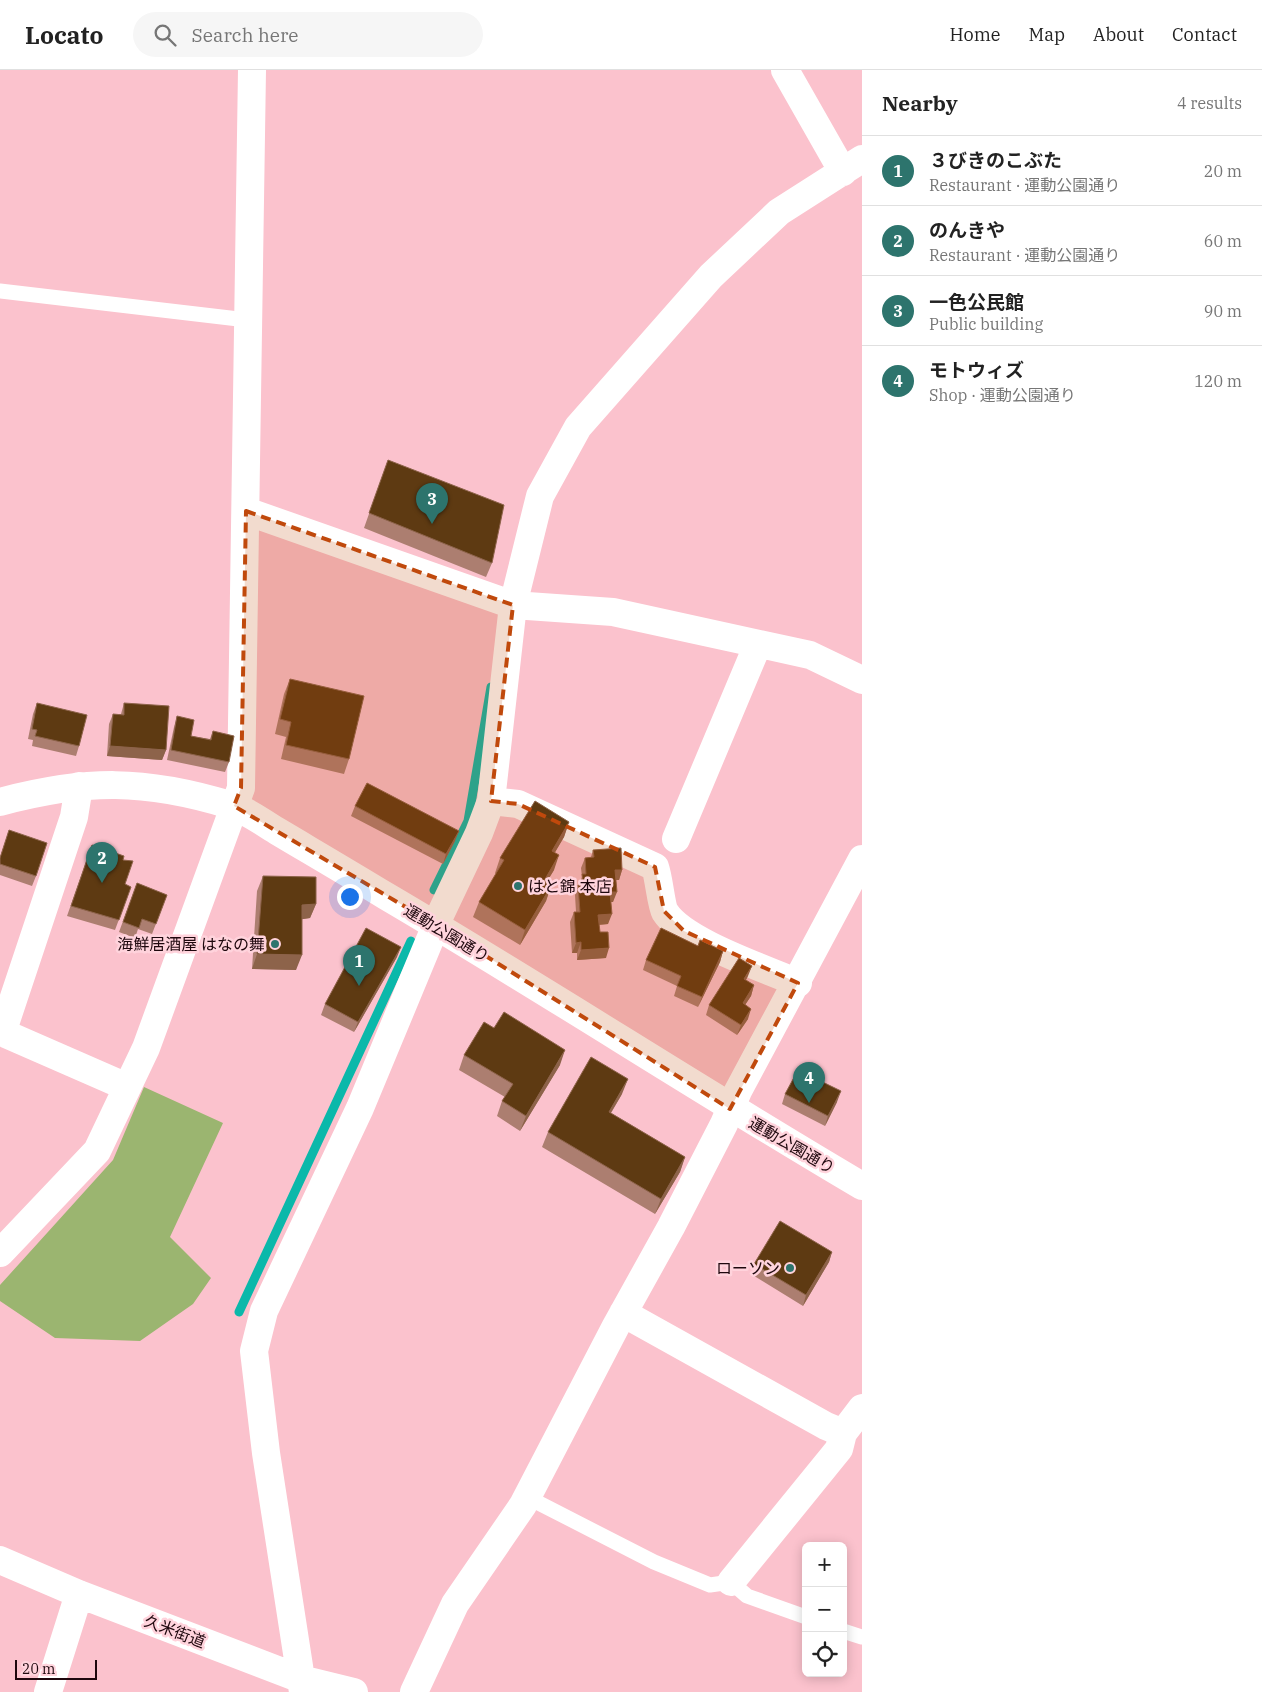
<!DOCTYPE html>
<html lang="en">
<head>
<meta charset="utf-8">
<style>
  :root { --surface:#fff; --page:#f6f6f6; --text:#222; --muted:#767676; --line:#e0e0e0; --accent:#2d746d }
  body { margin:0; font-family:"IBM Plex Serif","Noto Sans JP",serif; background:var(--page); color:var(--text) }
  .controls { position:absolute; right:15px; bottom:15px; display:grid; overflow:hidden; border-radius:8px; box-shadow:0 2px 12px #0003 }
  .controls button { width:45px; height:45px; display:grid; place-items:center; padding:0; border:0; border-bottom:1px solid var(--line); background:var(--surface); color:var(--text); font:25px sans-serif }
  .scale { position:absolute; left:15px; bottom:12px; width:82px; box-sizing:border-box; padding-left:5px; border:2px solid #1e070d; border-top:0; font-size:14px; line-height:18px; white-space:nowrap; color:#1e070d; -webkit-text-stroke:4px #ffd3dc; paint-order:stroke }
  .you { position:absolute; left:349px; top:826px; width:18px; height:18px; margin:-12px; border:4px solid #fff; border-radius:50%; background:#1a73e8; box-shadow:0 0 0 8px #1a73e833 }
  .badge { display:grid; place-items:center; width:32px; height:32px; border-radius:50%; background:var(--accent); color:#fff; font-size:16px; font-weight:700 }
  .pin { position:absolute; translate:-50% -41px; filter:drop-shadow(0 1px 2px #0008) }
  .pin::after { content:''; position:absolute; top:26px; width:18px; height:15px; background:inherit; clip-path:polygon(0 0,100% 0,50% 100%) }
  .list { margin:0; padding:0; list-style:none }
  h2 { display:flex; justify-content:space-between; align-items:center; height:65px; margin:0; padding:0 20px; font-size:21px }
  h2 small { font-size:16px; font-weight:400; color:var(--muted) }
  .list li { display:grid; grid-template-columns:32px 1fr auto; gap:15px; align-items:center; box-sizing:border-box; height:70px; padding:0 20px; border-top:1px solid var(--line) }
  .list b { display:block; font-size:19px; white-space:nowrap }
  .list p { margin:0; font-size:16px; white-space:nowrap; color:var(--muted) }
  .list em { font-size:16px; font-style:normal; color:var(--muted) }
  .icon { flex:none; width:28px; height:28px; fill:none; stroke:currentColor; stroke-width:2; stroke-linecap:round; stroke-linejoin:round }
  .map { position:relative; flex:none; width:862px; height:1622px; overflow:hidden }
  header { display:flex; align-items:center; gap:30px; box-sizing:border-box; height:70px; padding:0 25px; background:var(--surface); border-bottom:1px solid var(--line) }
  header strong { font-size:24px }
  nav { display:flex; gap:28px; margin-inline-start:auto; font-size:18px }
  .search { width:350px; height:45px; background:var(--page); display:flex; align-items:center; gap:12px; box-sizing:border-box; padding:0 18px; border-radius:28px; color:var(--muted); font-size:19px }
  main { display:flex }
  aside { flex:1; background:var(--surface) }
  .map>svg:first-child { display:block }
</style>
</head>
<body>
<header>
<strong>Locato</strong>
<div class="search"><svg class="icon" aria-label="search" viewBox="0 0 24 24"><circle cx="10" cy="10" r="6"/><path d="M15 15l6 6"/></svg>Search here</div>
<nav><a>Home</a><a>Map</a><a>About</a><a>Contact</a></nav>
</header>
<main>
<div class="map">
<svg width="862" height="1622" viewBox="0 0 862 1622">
  <rect width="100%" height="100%" fill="#fbc2cd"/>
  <!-- green -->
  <path fill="#9bb570" d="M 144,1017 L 223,1053 L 170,1167 L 211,1208 L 193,1234 L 140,1271 L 55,1268 L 0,1231 L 0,1215 L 113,1090 Z"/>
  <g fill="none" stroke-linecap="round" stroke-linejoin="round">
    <!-- stream -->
    <path stroke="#0bb8aa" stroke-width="9" d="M 434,820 L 468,751 L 491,617
      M 239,1242 L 411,871"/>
    <!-- service -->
    <path stroke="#fff" stroke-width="15" d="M 0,221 L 247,250
      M 527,1427 L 654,1492 L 710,1515 L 731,1512 L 747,1526 L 806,1547
      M 843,1561 L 862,1567"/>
    <!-- minor -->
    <path stroke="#fff" stroke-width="28" d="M 785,0 L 843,102
      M 246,441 L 513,535 L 613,542 L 810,585 L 862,610
      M 79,716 L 74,747 L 5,954 L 8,965 L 127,1017
      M 491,731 L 518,734 L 655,797 C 659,808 661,835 665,842 C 684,872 764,898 798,913
      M 676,769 L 758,574
      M 0,1183 L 97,1081 L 146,978 L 241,718 L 252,0
      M 623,1243 L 826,1356 L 843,1363
      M 0,1490 L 79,1524 L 301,1609 L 354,1622
      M 731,1512 L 839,1379 L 843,1363 L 862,1338
      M 48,1622 L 79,1524
      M 303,1622 L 266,1383 L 254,1281 L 264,1241 L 360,1038 L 441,843 L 479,763 L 491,731 L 513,535 L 540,426 L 578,357 L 711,206 L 779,142 L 862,89
      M 414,1622 L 455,1534 L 523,1435 L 616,1256 L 671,1157 L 724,1054 L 738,1021 L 862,789"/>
    <!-- tertiary -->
    <path stroke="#fff" stroke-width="28" d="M 0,732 C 86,709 145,709 230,735 C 247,740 263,753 277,761 C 314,783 350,804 386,826 C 546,920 702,1022 862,1116"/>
  </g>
  <!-- wall -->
  <path fill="#ac7e70" d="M 388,390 L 492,493 L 486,507 L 364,458 Z
    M 290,609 L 349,689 L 344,704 L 281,689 L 286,667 L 275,664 L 284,624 Z
    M 37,633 L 79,676 L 76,686 L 32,676 L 33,670 L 28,669 L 33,644 Z
    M 124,633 L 166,680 L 162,690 L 107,686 L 109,654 L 113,644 L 121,644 Z
    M 177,646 L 191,666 L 210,669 L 213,661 L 229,692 L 225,702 L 167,690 L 174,657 Z
    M 355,736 L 455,771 L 443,794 L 351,746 Z
    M 569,752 L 564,767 L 555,782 L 554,800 L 546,813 L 551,816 L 546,831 L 520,875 L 473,847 L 479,832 L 496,804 L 495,803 L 500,788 Z
    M 9,760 L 36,806 L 32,816 L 0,805 L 0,787 Z
    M 92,775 L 123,790 L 125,814 L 131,817 L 115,860 L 67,846 Z
    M 593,780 L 622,800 L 619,810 L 616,810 L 613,832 L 611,832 L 608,854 L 599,855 L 600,862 L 606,888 L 577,890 L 577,883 L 572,883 L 570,852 L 574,842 L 576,842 L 575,825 L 582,807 L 581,798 L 585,788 L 591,787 Z
    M 263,806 L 316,834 L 310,848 L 302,849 L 296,900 L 252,899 L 257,821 Z
    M 137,813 L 167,825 L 152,864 L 138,859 L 135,868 L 119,862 Z
    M 698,876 L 723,881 L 720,892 L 698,937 L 674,926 L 677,916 L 643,900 L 646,890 Z
    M 397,887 L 354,962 L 321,945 L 325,934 Z
    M 748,906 L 746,910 L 754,915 L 751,926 L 745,935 L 748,949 L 737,965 L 706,945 L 709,935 Z
    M 464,985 L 560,995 L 520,1061 L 497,1046 L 502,1031 L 505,1027 L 459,1000 Z
    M 622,1024 L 611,1043 L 685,1087 L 680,1102 L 655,1144 L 542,1077 L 548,1062 Z
    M 785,1024 L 837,1032 L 825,1056 L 782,1034 Z
    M 832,1182 L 829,1192 L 803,1236 L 751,1204 L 754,1194 Z"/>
  <!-- shaded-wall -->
  <path fill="#8d634a" d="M 110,676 L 166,680 L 162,690 L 107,686 Z
    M 569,752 L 564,767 L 547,796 L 552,781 Z
    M 459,761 L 455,771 L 443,794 L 446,784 Z
    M 559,785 L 554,800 L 538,826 L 544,811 Z
    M 615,800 L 622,800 L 619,810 L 612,810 Z
    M 551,816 L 546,831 L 520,875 L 525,860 Z
    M 610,822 L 617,822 L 613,832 L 607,832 Z
    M 316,834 L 310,848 L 297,850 L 302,835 Z
    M 612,844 L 608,854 L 595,855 L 598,845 Z
    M 581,872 L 577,883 L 572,883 L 576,873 Z
    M 401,877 L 397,887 L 354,962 L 358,952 Z
    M 609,878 L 606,888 L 577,890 L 581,880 Z
    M 723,881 L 720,892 L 698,937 L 702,927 Z
    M 257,884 L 302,885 L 296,900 L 252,899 Z
    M 752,896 L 748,906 L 741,919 L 744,909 Z
    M 754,915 L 751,926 L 739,944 L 743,933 Z
    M 751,939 L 748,949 L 737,965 L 741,955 Z
    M 565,980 L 560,995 L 520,1061 L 526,1046 Z
    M 628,1009 L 622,1024 L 603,1056 L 609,1042 Z
    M 841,1021 L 837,1032 L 825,1056 L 828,1046 Z
    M 685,1087 L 680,1102 L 655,1144 L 661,1129 Z
    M 832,1182 L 829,1192 L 803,1236 L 806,1225 Z"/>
  <!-- building -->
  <path fill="#5e3a12" stroke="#8d634a" d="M 388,390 L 504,435 L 492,493 L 369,443 Z
    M 290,609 L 364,626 L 349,689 L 286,675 L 291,652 L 280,649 Z
    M 37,633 L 87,645 L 79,676 L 35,666 L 37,660 L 32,659 Z
    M 124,633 L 169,636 L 166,680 L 110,676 L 113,644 L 124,645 Z
    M 177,646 L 194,650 L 191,666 L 211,670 L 213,661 L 234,666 L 229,692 L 171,680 Z
    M 367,713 L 459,761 L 446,784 L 355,736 Z
    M 535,731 L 569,752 L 552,781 L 559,785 L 544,811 L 551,816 L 525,860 L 479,832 L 504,790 L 500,788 Z
    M 9,760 L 47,773 L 36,806 L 0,794 L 0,788 Z
    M 92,775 L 124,786 L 123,790 L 133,791 L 125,814 L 131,817 L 119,850 L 71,836 Z
    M 621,778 L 622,800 L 615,800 L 617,822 L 610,822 L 612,844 L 598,845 L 600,862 L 608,862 L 609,878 L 581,880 L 581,872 L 576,873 L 574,842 L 580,842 L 578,815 L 583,814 L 582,804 L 586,804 L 585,788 L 594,787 L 593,780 Z
    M 263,806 L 316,807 L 316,834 L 302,835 L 302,885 L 257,884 Z
    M 137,813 L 167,825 L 156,854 L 142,849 L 139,858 L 123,852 Z
    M 366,858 L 401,877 L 358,952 L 325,934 Z
    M 661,858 L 698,876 L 700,870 L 723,881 L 702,927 L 677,916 L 681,906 L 646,890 Z
    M 739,888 L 752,896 L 744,909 L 754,915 L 743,933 L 751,939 L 741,955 L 709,935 Z
    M 504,942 L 565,980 L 526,1046 L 502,1031 L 513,1014 L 464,985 L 484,952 L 494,958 Z
    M 591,987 L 628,1009 L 609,1042 L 685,1087 L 661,1129 L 548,1062 Z
    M 798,1000 L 841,1021 L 828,1046 L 785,1024 Z
    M 780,1151 L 832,1182 L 806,1225 L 754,1194 Z"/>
  <!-- marked area -->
  <path fill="#c0490c" fill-opacity="0.2" stroke="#c0490c" stroke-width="4" stroke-dasharray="10 6" stroke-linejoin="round" d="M 246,441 L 513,535 L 491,731 L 518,734 L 655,797 L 664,841 L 684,861 L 798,913 L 730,1039 L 438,856 L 234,736 L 241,718 Z"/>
  <!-- markers -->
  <g fill="#2d746d" stroke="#ffd3dc" stroke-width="2">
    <circle cx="518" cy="816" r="5"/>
    <circle cx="275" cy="874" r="5"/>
    <circle cx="790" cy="1198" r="5"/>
  </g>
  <g text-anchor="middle" stroke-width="5" stroke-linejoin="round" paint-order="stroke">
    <!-- poi labels -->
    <g font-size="16" fill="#1e070d" stroke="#ffd3dc" text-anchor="end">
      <text x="528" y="822" text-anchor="start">はと錦 本店</text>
      <text x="265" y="880">海鮮居酒屋 はなの舞</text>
      <text x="780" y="1204">ローソン</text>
    </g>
    <!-- street labels -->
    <g font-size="16" fill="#1e070d" stroke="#ffd3dc">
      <text transform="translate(447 863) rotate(31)" y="6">運動公園通り</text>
      <text transform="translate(792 1075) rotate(30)" y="6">運動公園通り</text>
      <text transform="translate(175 1561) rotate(21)" y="6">久米街道</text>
    </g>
  </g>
</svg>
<div class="controls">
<button>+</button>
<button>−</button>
<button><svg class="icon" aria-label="locate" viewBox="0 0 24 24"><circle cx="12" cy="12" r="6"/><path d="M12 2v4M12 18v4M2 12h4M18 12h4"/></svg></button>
</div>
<div class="scale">20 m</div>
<div class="you"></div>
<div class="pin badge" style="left:359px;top:916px">1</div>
<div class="pin badge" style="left:102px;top:813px">2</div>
<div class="pin badge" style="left:432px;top:454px">3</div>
<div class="pin badge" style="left:809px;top:1033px">4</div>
</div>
<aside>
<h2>Nearby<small>4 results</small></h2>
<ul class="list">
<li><span class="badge">1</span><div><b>３びきのこぶた</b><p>Restaurant · 運動公園通り</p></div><em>20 m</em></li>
<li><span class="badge">2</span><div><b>のんきや</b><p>Restaurant · 運動公園通り</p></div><em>60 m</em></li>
<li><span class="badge">3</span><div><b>一色公民館</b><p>Public building</p></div><em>90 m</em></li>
<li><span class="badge">4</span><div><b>モトウィズ</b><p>Shop · 運動公園通り</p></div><em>120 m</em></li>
</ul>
</aside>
</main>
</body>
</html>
